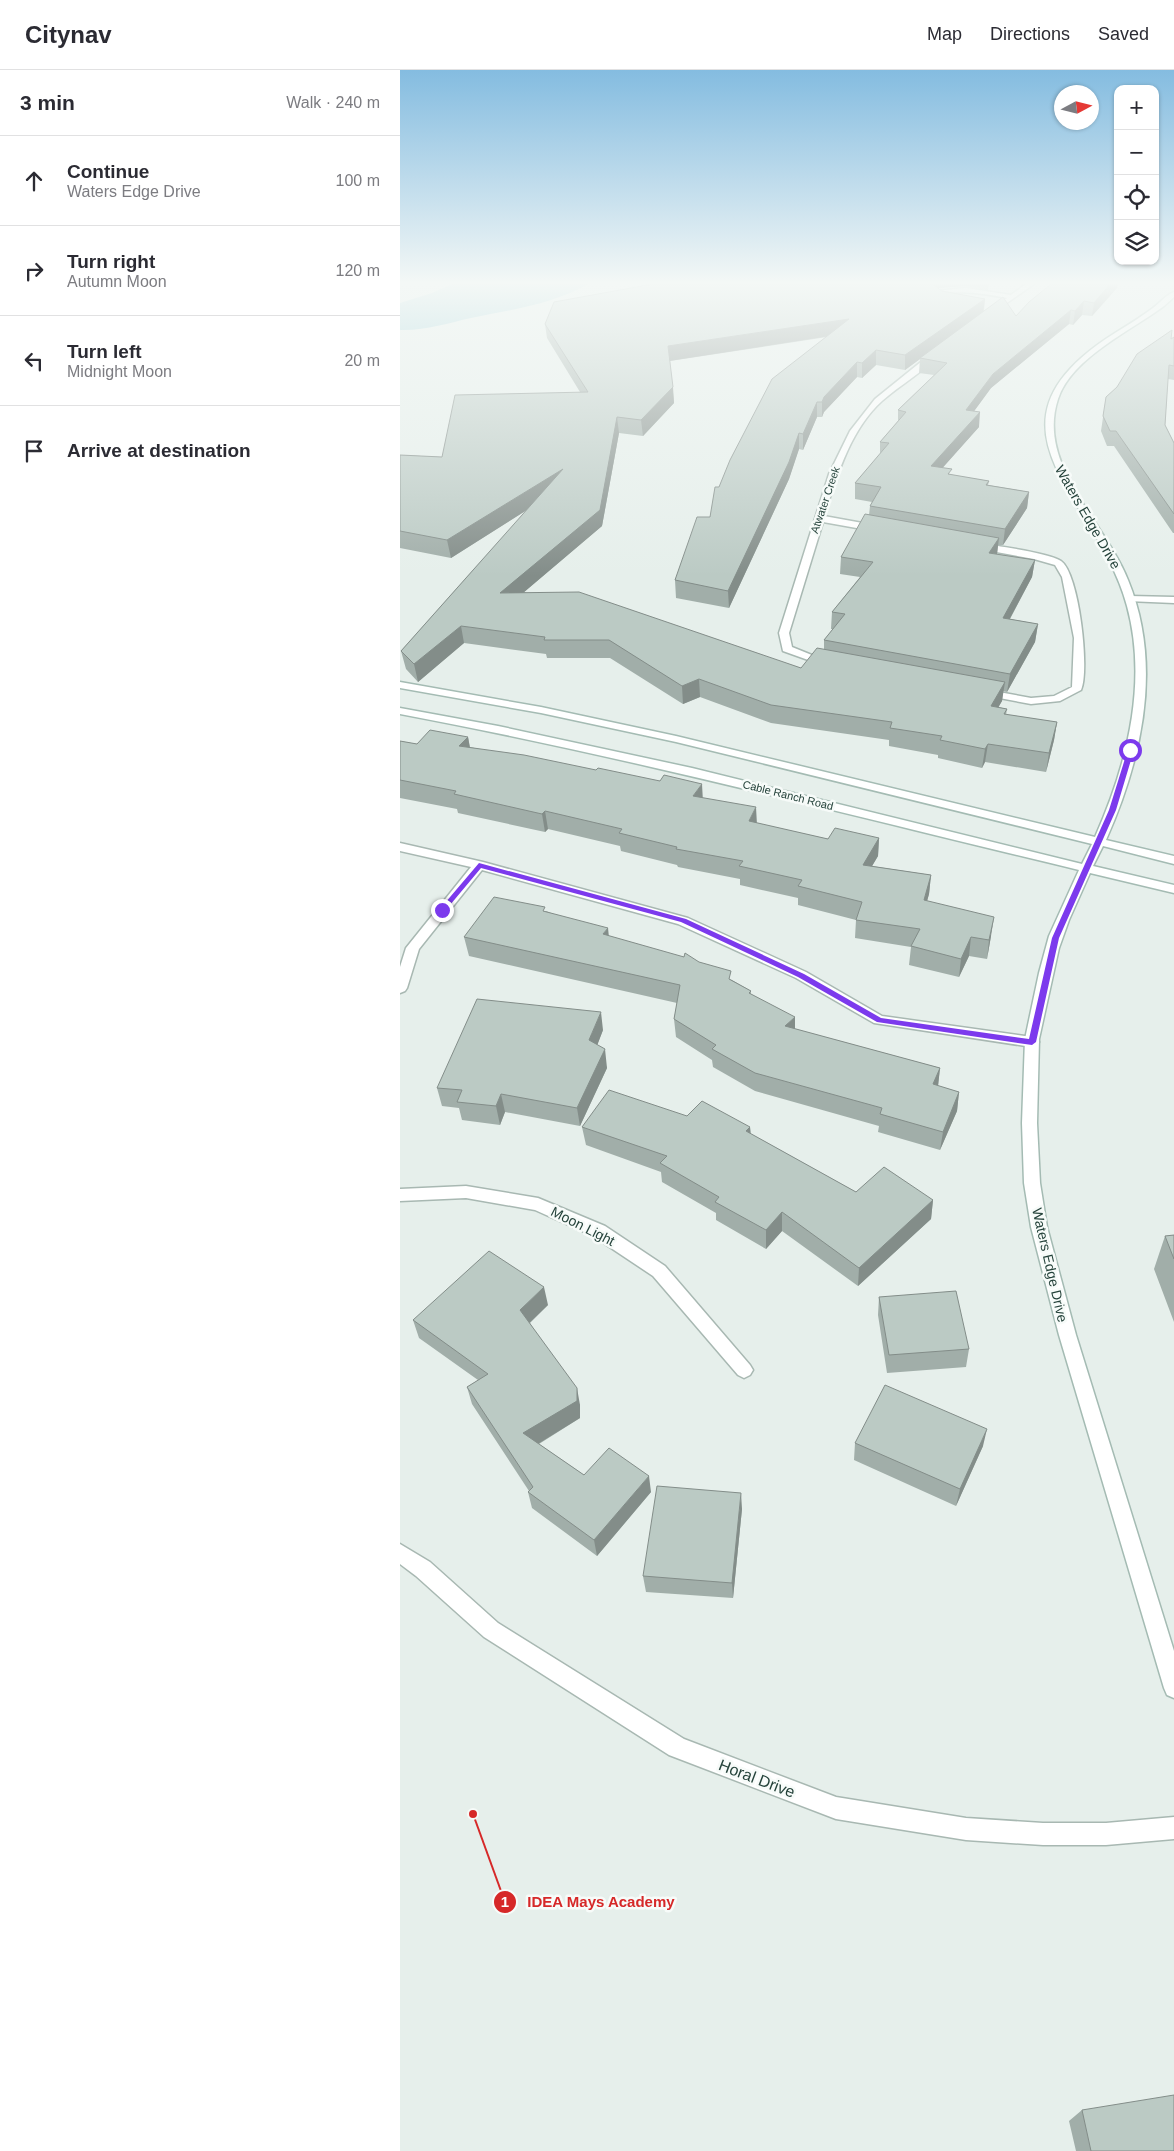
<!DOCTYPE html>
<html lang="en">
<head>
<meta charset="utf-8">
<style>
  :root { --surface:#fff; --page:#f7f7f7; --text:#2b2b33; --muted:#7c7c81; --line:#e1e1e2 }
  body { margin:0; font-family:Helvetica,sans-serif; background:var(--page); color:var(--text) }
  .controls { position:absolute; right:15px; top:15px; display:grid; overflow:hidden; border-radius:10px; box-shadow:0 1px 4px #0004 }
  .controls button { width:45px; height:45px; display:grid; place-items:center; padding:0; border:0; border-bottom:1px solid var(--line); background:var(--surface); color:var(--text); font:25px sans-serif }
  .compass { position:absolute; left:654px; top:15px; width:45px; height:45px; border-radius:50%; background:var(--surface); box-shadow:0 1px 4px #0004; rotate:83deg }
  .stop { position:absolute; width:15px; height:15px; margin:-11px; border:4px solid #7c3aed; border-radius:50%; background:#fff }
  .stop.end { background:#7c3aed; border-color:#fff; box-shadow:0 1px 5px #0008 }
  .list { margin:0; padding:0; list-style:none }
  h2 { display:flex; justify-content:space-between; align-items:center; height:65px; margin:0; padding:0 20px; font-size:21px }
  h2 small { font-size:16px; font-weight:400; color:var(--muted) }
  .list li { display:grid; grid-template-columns:32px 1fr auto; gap:15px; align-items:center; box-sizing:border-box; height:90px; padding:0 20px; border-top:1px solid var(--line) }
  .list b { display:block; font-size:19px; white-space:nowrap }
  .list p { margin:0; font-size:16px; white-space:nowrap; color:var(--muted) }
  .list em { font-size:16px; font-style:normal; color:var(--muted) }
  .icon { flex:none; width:28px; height:28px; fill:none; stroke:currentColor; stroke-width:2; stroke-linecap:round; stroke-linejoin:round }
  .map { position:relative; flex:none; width:774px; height:2081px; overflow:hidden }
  header { display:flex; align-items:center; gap:30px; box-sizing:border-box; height:70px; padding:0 25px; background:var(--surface); border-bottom:1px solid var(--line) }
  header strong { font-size:24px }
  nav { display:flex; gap:28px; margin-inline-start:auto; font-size:18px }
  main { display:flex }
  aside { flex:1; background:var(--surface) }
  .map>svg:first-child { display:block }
</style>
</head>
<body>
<header>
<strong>Citynav</strong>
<nav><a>Map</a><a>Directions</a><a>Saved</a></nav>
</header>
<main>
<aside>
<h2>3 min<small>Walk · 240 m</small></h2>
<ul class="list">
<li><svg class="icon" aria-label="ahead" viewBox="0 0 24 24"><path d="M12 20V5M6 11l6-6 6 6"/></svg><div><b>Continue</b><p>Waters Edge Drive</p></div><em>100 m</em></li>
<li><svg class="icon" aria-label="right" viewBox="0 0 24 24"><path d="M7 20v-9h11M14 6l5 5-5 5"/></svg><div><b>Turn right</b><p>Autumn Moon</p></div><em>120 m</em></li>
<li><svg class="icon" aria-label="left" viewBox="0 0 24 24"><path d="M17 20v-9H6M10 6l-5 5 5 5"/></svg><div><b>Turn left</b><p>Midnight Moon</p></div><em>20 m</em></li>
<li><svg class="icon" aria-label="arrive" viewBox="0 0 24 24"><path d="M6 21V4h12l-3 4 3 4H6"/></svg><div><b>Arrive at destination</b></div></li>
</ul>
</aside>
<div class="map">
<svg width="774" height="2081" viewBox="0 0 774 2081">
  <rect width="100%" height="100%" fill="#e6efeb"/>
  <!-- water -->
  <path fill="#8ec9d4" d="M 52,214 L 188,214 C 153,234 111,240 71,248 C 48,253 24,261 0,260 L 0,233 L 32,223 Z"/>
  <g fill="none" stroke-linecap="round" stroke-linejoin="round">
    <!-- street casing -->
    <g stroke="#a8b8b2" stroke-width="3">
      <path id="street" d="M 626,214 L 634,214 L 591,244 L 588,242 L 589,241 L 607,228 C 585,224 563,220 541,224 L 540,227 L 545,232 L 542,234 L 533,228 L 536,221 L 566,218 L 611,225 Z
        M 532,283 L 539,285 C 522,303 500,315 482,331 C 450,360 437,406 424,446 L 479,456 L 484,459 L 479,462 L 423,452 L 389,563 L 392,577 L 434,594 L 433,596 L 425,596 L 383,581 L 379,563 L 429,404 L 450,361 L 475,329 Z
        M 578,473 C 596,476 647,482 661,491 C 679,503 690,601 681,620 L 660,631 L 631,634 L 578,624 L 577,622 L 578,620 L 582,619 L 631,628 L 654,626 L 672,617 L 674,568 L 662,507 L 655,495 L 634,489 L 575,478 L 575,474 Z
        M 730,526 L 774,527 L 774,533 L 727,531 L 727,527 Z
        M 0,773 L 83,792 L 288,848 L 406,902 L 482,946 L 632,967 L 637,968 L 639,972 L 637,976 L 632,977 L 474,953 L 396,908 L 278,854 L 82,800 L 19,879 L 7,918 L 5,921 L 0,923 L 0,897 L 6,878 L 71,797 L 0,781 Z
        M 66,1116 L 138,1128 L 205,1156 L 265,1196 L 350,1295 L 353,1300 L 350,1305 L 344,1308 L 338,1305 L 253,1206 L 193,1166 L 135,1140 L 66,1128 L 0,1131 L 0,1119 Z
        M 0,1474 L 30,1492 L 98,1553 L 284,1669 L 436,1727 L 566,1748 L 643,1753 L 706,1753 L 774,1747 L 774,1769 L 706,1775 L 643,1775 L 566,1770 L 436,1749 L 269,1685 L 84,1567 L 16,1506 L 0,1494 Z"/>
    </g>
    <!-- secondary casing -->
    <g stroke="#a4bbb3" stroke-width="3">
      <path id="secondary" d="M 774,222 L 774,227 L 764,236 C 732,260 671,288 658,329 C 636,395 705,452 728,510 C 763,595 742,689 706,770 L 774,786 L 774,794 L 703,776 L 693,796 L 774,815 L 774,823 L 690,803 L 669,850 L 659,878 L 639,969 L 637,1053 L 640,1113 L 647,1157 L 676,1265 L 774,1581 L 774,1628 L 767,1625 L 764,1618 L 659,1265 L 631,1157 L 624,1113 L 622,1053 L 625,969 L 639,903 L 649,866 L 679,800 C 453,746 229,687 0,644 L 0,638 L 98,656 L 292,698 L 682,794 L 692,774 L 276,672 L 141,643 L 0,618 L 0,612 L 141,637 L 276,666 L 695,767 C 727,695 748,613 727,536 C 698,426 566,357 715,263 C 728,255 741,247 753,238 C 760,233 766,225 774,222 Z"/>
    </g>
    <!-- street -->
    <use href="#street" fill="#fff" fill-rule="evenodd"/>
    <!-- secondary -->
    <use href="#secondary" fill="#fff" fill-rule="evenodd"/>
  </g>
  <!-- wall -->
  <path fill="#a1aea9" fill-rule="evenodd" d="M 253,214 L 589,214 L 588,220 L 564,216 L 538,218 L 542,221 L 585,229 L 584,241 L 616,246 L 717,218 L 692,246 L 682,245 L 673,255 L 669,254 L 591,318 L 574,341 L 579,357 L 542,398 L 551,405 L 589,411 L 588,415 L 629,422 L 627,438 L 603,475 L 598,475 L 597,484 L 635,490 L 632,507 L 610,549 L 638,554 L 635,572 L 607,622 L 603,621 L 602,631 L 598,637 L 607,639 L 606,645 L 657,652 L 654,670 L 646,702 L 585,692 L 582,698 L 538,688 L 538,685 L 489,676 L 489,670 L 371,653 L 300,627 L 283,634 L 210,588 L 147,588 L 146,584 L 64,573 L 18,612 L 6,599 L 1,581 L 128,439 L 51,488 L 0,478 L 0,385 L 42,387 L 180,322 L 147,268 L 145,254 ZM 427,267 L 319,417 L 310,447 L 275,510 L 276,528 L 329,538 L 389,409 L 399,379 L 403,380 L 417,347 L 422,347 L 424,342 L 457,307 L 462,308 L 476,295 L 505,300 L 520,289 L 519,303 L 534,305 L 498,340 L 498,351 L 480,372 L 480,385 L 455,413 L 455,429 L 472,432 L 470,436 L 469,445 L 441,487 L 440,504 L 460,507 L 432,542 L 431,559 L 433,559 L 424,570 L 424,579 L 401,598 L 124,522 L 202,456 L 219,363 L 243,366 L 274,333 L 270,291 Z
    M 774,267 L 774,310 L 768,309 L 765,355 L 774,373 L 774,463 L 773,463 L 714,376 L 707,376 L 701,361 L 706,327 Z
    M 68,667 L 70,677 L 303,728 L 357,753 L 428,769 L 479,768 L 478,786 L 472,796 L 531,805 L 529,824 L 527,831 L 591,866 L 587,889 L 569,886 L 559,907 L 509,895 L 511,877 L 455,868 L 456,850 L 398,835 L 398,828 L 340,815 L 340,809 L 278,797 L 277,795 L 221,781 L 220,776 L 148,759 L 145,762 L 58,743 L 57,739 L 0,728 L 0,671 L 17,674 Z
    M 146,841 L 209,866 L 332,910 L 351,921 L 351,924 L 395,959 L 540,998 L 538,1016 L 559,1022 L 557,1041 L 540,1080 L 478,1062 L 479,1056 L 355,1021 L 313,997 L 312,990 L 276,967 L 274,949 L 277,933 L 69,886 L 64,867 Z
    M 203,960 L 197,975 L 207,998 L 180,1056 L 105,1042 L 100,1055 L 62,1050 L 59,1038 L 42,1036 L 37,1018 Z
    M 287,1046 L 350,1057 L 351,1064 L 456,1122 L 533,1130 L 531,1149 L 458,1216 L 382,1161 L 366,1179 L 316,1150 L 316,1143 L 262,1112 L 261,1102 L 186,1075 L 182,1057 Z
    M 774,1165 L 774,1252 L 754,1199 L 765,1166 Z
    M 479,1227 L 569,1279 L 566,1297 L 487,1303 L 478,1245 Z
    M 148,1235 L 130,1253 L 180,1335 L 180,1348 L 139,1374 L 184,1405 L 251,1422 L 197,1486 L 132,1438 L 128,1422 L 129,1421 L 72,1334 L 67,1317 L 78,1310 L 19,1268 L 13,1250 Z
    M 455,1373 L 583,1376 L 556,1436 L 454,1390 Z
    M 342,1439 L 333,1528 L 246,1522 L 243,1506 Z
    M 682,2040 L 774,2081 L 676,2081 L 669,2051 Z"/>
  <!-- shaded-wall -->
  <path fill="#838d89" d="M 532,214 L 564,214 L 564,216 L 538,218 L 533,221 Z
    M 710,214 L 718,214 L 717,218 L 692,246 L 694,233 Z
    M 585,229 L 583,243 L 520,288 L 520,289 L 505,300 L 505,285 Z
    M 684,231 L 682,245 L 673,255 L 675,241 Z
    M 671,240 L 669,254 L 591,318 L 564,355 L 566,340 L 593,304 Z
    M 449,249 L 449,263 L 269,291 L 268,276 Z
    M 476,280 L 476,295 L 462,308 L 462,293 Z
    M 457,292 L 457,307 L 424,342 L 422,347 L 422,332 L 424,327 Z
    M 273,317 L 274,333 L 243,366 L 241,350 Z
    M 417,332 L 417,347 L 403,380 L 403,364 Z
    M 580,342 L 579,357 L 530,412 L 531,396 Z
    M 217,347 L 219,363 L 202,456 L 103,540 L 100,523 Z
    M 399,363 L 399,379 L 389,409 L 329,538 L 328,521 Z
    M 163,399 L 165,416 L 51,488 L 47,470 Z
    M 629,422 L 627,438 L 603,475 L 605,459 Z
    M 599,468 L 597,484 L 589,483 Z
    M 635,490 L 632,507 L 601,565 L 603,548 Z
    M 638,554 L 635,572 L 607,622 L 610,604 Z
    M 61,556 L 64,573 L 18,612 L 14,594 Z
    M 299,609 L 300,627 L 283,634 L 282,616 Z
    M 605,612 L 602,631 L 589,654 L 591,636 Z
    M 657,652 L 654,670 L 646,702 L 649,683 Z
    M 68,667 L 71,685 L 59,676 Z
    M 588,674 L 585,692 L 582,698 L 585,679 Z
    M 302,714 L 303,732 L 293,726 Z
    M 356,737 L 357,755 L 349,751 Z
    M 145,741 L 148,759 L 145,762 L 142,744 Z
    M 479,768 L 478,786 L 462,813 L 463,795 Z
    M 531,805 L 529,824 L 522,849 L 524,830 Z
    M 594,847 L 591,866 L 587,889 L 589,870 Z
    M 208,858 L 210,877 L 203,864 Z
    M 571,867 L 569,886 L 559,907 L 561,889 Z
    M 201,942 L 203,960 L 192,989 L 189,970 Z
    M 395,947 L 395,966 L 385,956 Z
    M 205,979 L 207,998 L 180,1056 L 177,1038 Z
    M 540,998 L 538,1016 L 533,1014 Z
    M 559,1022 L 557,1041 L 540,1080 L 543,1062 Z
    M 101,1024 L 105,1042 L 100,1055 L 96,1036 Z
    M 350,1057 L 351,1075 L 346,1061 Z
    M 533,1130 L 531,1149 L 458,1216 L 459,1198 Z
    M 382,1142 L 382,1161 L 366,1179 L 366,1160 Z
    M 144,1217 L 148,1235 L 125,1257 L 120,1240 Z
    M 177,1318 L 180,1335 L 180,1348 L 128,1380 L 123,1363 Z
    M 587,1359 L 583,1376 L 556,1436 L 560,1419 Z
    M 249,1406 L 251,1422 L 197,1486 L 194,1470 Z
    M 341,1423 L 342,1439 L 333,1528 L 332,1513 Z"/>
  <!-- building -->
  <path fill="#bbcac4" stroke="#838d89" d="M 253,214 L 532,214 L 542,221 L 585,229 L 505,285 L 476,280 L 462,293 L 457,292 L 424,327 L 422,332 L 417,332 L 403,364 L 399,363 L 389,392 L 328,521 L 275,510 L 297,447 L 310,447 L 315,417 L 319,417 L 330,390 L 372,309 L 449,249 L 268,276 L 273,317 L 241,350 L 217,347 L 200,440 L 100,523 L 179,522 L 401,598 L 417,578 L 605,612 L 591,636 L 607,639 L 604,644 L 657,652 L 649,683 L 588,674 L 585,679 L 540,670 L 542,666 L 490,658 L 492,652 L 371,635 L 299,609 L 282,616 L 209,570 L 144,570 L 145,567 L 61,556 L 14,594 L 1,581 L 163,399 L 47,470 L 0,461 L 0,385 L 42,387 L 55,325 L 188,322 L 145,254 L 154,232 Z
    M 651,214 L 710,214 L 694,233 L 684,231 L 675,241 L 671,240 L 593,304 L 566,340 L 580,342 L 531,396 L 552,399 L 548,404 L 589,411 L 586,415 L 629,422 L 605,459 L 470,436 L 481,417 L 455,413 L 489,373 L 480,372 L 506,342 L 498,340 L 547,293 L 520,288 L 603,227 L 616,246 L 629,232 Z
    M 772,260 L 771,269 L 774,267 L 774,296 L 769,295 L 765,355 L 774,373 L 774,444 L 716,361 L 710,361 L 703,346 L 706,327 L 717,317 L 737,284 Z
    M 465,444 L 599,468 L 589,483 L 635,490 L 603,548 L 638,554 L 610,604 L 424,570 L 445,544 L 432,542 L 473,492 L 441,487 Z
    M 30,660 L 68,667 L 59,676 L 124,685 L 196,700 L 198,698 L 260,711 L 264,705 L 302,714 L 293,726 L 356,737 L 349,751 L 428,769 L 435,758 L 479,768 L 463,795 L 531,805 L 524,830 L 594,847 L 589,870 L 571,867 L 561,889 L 511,876 L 520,859 L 456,850 L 462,832 L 398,816 L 402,810 L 339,796 L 343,791 L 276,779 L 277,777 L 219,763 L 222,759 L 145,741 L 142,744 L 54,724 L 56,721 L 0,710 L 0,671 L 17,674 Z
    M 94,827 L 145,837 L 143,841 L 208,858 L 203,864 L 284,887 L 285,883 L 299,892 L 331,901 L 329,909 L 351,921 L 349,923 L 395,947 L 385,956 L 540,998 L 533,1014 L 559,1022 L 543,1062 L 480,1044 L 482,1038 L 355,1003 L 312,979 L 316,975 L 274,949 L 280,915 L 64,867 Z
    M 77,929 L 201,942 L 189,970 L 205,979 L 177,1038 L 101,1024 L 96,1036 L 57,1032 L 62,1020 L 37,1018 Z
    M 209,1020 L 287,1046 L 302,1031 L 350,1057 L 346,1061 L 456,1122 L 484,1097 L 533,1130 L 459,1198 L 382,1142 L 366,1160 L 315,1132 L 319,1127 L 260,1093 L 267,1086 L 182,1057 Z
    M 774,1165 L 774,1189 L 765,1166 Z
    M 89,1181 L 144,1217 L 120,1240 L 177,1318 L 177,1331 L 123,1363 L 184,1405 L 209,1378 L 249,1406 L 194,1470 L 128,1422 L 133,1417 L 67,1317 L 88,1304 L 13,1250 Z
    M 556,1221 L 569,1279 L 489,1285 L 479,1227 Z
    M 485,1315 L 587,1359 L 560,1419 L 455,1373 Z
    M 257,1416 L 341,1423 L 332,1513 L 243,1506 Z
    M 774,2025 L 774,2081 L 691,2081 L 682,2040 Z"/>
  <!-- sky -->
  <linearGradient id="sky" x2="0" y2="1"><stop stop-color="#84bce0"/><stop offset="0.42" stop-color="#f4f8f6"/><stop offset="1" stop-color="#f4f8f6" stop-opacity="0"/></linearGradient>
  <rect width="774" height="506" fill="url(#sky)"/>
  <!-- route -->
  <path fill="#7c3aed" d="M 728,679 L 734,680 L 716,740 L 659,868 L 636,972 L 632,975 L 477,952 L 398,907 L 281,852 L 81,798 L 45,841 L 39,840 L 79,793 L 286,849 L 404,904 L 481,948 L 629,969 L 652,868 L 709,740 Z"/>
  <g text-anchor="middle" stroke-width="5" stroke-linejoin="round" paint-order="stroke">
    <!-- far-street labels -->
    <g font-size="11" fill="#24423a" stroke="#f7fbf9">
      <text transform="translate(425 430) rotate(-71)" y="4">Atwater Creek</text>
      <text transform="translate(388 725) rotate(14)" y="4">Cable Ranch Road</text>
    </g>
    <!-- street labels -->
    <g font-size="14" fill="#24423a" stroke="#f7fbf9">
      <text transform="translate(688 447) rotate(60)" y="5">Waters Edge Drive</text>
      <text transform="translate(183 1156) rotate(27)" y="5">Moon Light</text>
      <text transform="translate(650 1195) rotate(77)" y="5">Waters Edge Drive</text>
    </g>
    <!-- near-street labels -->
    <g font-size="16" fill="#24423a" stroke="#f7fbf9">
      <text transform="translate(357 1708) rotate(21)" y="6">Horal Drive</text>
    </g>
  </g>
  <!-- callouts -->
  <path fill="none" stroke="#d62828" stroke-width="2" d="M73 1744L105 1832"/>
  <g fill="#d62828" stroke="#f7fbf9" stroke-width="2">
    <circle cx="73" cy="1744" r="5"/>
    <circle cx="105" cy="1832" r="12"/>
  </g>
  <g font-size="15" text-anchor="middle" font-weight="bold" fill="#fff">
    <text x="105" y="1837">1</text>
  </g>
  <g font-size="15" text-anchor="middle" font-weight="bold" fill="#d62828" stroke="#f7fbf9" stroke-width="5" stroke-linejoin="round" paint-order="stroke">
    <text x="201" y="1837">IDEA Mays Academy</text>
  </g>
</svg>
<div class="controls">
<button>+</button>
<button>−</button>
<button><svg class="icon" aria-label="locate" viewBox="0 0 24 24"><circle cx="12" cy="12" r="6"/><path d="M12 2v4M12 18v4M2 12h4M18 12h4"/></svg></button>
<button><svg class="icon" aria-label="layers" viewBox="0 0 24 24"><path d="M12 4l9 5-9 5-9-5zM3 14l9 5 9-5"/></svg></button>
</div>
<svg class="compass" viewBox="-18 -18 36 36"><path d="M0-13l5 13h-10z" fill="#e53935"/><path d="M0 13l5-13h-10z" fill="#7c7c81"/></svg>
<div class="stop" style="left:730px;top:680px"></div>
<div class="stop end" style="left:42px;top:840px"></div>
</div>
</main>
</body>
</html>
